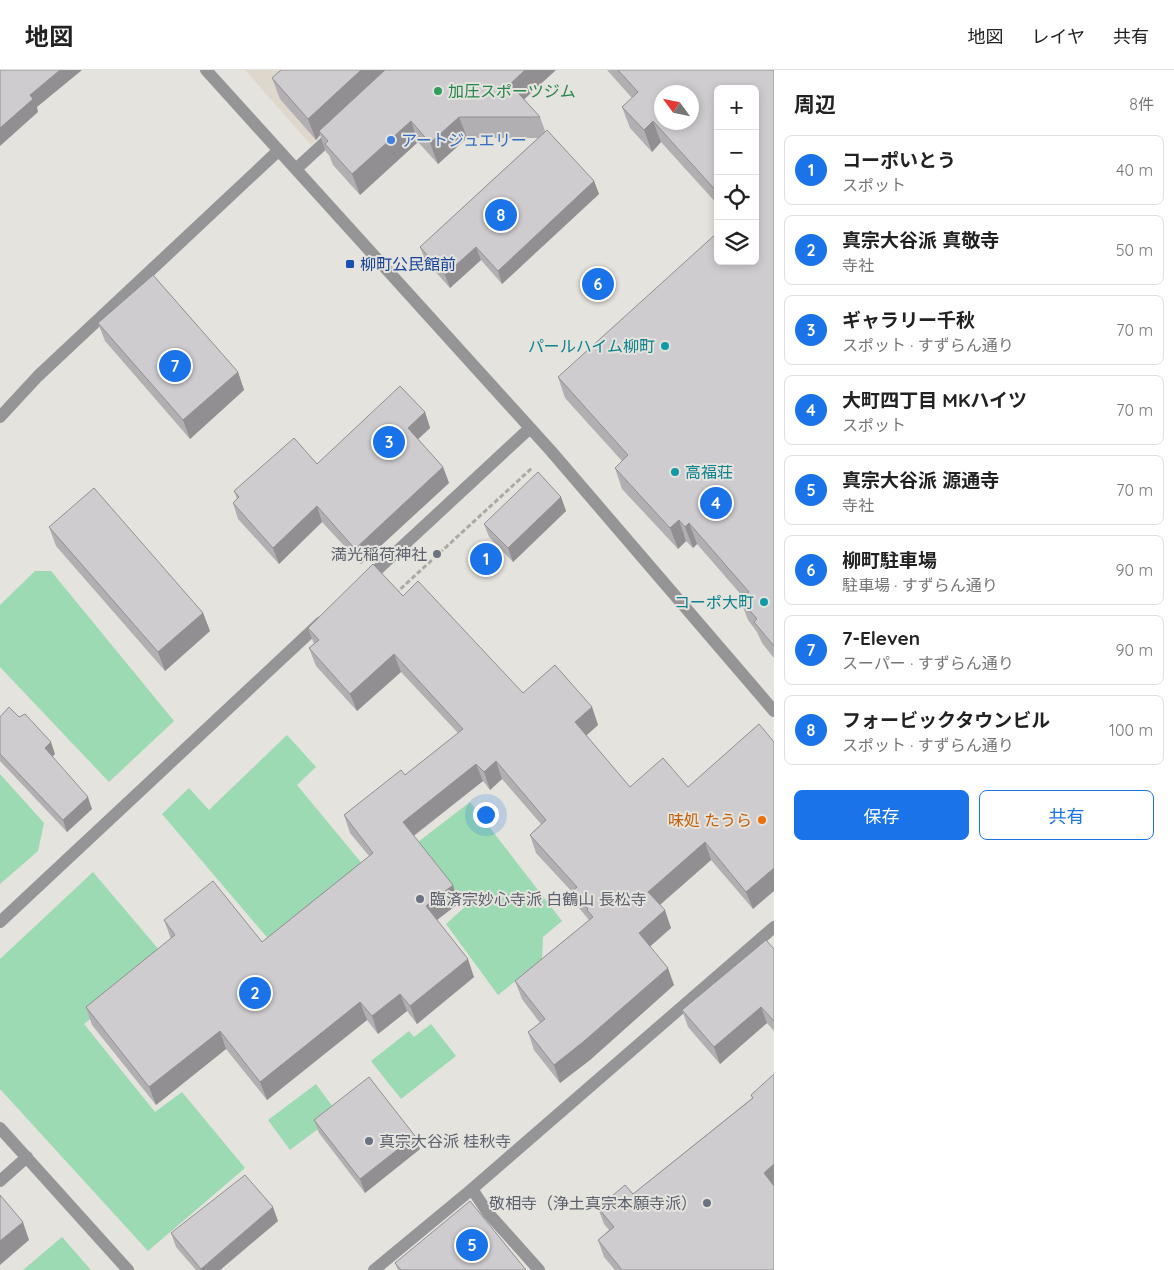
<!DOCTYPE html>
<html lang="ja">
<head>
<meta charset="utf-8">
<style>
  :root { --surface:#fff; --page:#f2f2f2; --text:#222; --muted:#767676; --line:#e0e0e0; --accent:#1a73e8 }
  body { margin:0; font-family:Quicksand,"Noto Sans JP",sans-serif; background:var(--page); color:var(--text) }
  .controls { position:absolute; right:15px; top:15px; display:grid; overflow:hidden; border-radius:8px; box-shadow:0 2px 8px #0003 }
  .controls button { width:45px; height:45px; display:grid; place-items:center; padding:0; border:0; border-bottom:1px solid var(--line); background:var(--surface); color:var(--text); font:25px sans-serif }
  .compass { position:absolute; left:654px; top:15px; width:45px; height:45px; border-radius:50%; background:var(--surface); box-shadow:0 2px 8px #0003; rotate:303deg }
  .you { position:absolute; left:485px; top:744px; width:18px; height:18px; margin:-12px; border:4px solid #fff; border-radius:50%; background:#1a73e8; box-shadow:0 0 0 8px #1a73e833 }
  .badge { display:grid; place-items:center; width:32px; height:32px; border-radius:50%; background:var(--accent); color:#fff; font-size:16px; font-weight:700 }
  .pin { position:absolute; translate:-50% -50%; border:2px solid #fff; box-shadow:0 1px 5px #0006 }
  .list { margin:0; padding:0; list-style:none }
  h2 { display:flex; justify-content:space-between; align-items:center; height:65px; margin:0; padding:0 20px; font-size:21px }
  h2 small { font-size:16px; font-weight:400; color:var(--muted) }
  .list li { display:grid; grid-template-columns:32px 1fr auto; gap:15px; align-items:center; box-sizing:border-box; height:70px; margin:0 10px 10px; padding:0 10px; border:1px solid var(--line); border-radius:8px }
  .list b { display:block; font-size:19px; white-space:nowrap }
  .list p { margin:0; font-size:16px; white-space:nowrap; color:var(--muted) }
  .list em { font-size:16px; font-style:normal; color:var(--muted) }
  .actions { display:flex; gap:10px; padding:15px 20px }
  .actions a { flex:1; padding:11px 0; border:1px solid var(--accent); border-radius:8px; text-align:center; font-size:18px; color:var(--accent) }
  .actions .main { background:var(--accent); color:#fff }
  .icon { flex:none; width:28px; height:28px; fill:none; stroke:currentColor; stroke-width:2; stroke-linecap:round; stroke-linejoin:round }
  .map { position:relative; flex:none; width:774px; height:1200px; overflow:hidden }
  header { display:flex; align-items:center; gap:30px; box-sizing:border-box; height:70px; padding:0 25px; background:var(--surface); border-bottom:1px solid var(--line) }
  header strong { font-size:24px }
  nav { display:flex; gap:28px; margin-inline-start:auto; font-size:18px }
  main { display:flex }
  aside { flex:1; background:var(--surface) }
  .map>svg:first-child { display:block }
</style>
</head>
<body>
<header>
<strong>地図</strong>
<nav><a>地図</a><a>レイヤ</a><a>共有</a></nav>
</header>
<main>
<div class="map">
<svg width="774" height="1200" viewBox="0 0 774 1200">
  <rect width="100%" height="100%" fill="#e5e3de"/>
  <!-- built -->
  <path fill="#ddd7cc" d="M 245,0 L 392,0 L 311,75 Z"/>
  <!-- green -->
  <path fill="#9bdab2" d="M 35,501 L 51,501 L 174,651 L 109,712 L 0,597 L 0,535 Z
    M 287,665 L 316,697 L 297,715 L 364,796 L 271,872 L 162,744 L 189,718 L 209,740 Z
    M 0,704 L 44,753 L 38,781 L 0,814 Z
    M 470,732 L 562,851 L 543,867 L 542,890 L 498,925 L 446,854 L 467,835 L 418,772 Z
    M 93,802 L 166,888 L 84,954 L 155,1042 L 182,1022 L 245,1098 L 148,1181 L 0,1019 L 0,889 Z
    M 431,954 L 456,986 L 401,1029 L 371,991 L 409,961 L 414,967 Z
    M 316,1014 L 338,1044 L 290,1080 L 268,1050 Z
    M 62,1167 L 91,1200 L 23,1200 Z"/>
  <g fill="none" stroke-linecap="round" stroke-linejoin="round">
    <!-- path -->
    <path stroke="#aba9a5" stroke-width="3" stroke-dasharray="5 2.5" stroke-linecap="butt" d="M 395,524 L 532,398"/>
    <!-- minor -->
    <path stroke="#959496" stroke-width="12" d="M 206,0 L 551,381 L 774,641
      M 296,99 L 335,63
      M 0,347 L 38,306 L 278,81
      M 365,511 L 530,358
      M 0,852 L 321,552
      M 0,1058 L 128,1200
      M 0,1111 L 27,1087
      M 472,1119 L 488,1143 L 539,1200
      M 374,1200 L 472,1119 L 774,857"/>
  </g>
  <!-- wall -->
  <path fill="#b2afb3" d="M 607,0 L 774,0 L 774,588 L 762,573 L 757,562 L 748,550 L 740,529 L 743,527 L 697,474 L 693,478 L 686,471 L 678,479 L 622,419 L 615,398 L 622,391 L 565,328 L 558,307 L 755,191 L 718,19 L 718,135 L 661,72 L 652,82 L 630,58 L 622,37 L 632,28 Z
    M 272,8 L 524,29 L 540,47 L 545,61 L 594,111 L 599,124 L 502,214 L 481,190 L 450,218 L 425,190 L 420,177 L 538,68 L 467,68 L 438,94 L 418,72 L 360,125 L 333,95 L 329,85 L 326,82 L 320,65 L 316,70 L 280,29 Z
    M 98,253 L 238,302 L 244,320 L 190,369 L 105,271 Z
    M 425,342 L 430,358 L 418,369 L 443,397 L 449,413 L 361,494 L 322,452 L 279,494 L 238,449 L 233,433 L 237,429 L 234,421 L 317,394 Z
    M 561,427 L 566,441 L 513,492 L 489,467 L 484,454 Z
    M 49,457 L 203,543 L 210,561 L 165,601 L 56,476 Z
    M 403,526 L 523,623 L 592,637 L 598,655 L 586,666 L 630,717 L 688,717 L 759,654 L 753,839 L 711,790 L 660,835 L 671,858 L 650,876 L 674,915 L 590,990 L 560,1013 L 534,980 L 528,962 L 540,953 L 522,929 L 515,911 L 589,850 L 579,838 L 573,823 L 536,783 L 530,765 L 541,754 L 502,709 L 490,720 L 483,711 L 414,766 L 459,833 L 437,850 L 474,907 L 417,954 L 407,941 L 378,964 L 367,950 L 267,1030 L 226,979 L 156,1035 L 92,955 L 86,937 L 171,869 L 164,850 L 262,872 L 369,786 L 350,763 L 344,745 L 405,705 L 458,663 L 401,602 L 357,641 L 316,596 L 309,578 L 314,574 L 308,558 Z
    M 0,647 L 55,684 L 52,686 L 92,739 L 67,762 L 0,691 Z
    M 774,879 L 774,961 L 767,953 L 720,994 L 688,957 L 682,940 Z
    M 774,1004 L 774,1200 L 615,1200 L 604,1187 L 598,1170 L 609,1160 L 604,1154 L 598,1138 L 633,1124 L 752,1028 L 751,1025 Z
    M 314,1050 L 415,1066 L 420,1079 L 365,1123 L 319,1063 Z
    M 278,1151 L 220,1200 L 196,1200 L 176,1177 L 171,1163 Z
    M 395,1193 L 526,1200 L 398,1200 Z"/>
  <!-- shaded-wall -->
  <path fill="#918f92" d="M 60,0 L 82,0 L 37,37 L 38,42 L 0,76 L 0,58 L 30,25 Z
    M 361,0 L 391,0 L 319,61 L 320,65 L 316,70 L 308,49 Z
    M 525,0 L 556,0 L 518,35 L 510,14 Z
    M 459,47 L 467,68 L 438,94 L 430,73 Z
    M 411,51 L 418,72 L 360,125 L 352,104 Z
    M 653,51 L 661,72 L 652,82 L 644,60 Z
    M 594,111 L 599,124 L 502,214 L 498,201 Z
    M 476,177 L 481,190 L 450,218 L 445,205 Z
    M 238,302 L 244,320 L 190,369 L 183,350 Z
    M 425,342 L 430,358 L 414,373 L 408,358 Z
    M 443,397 L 449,413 L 361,494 L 355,479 Z
    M 561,427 L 566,441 L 513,492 L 508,478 Z
    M 317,436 L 322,452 L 279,494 L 273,478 Z
    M 679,450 L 686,471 L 678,479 L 670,458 Z
    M 689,453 L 697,474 L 693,478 L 685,457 Z
    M 203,543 L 210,561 L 165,601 L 158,582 Z
    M 394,584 L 401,602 L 357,641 L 350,624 Z
    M 592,637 L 598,655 L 581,670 L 575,652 Z
    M 51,672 L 55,684 L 49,690 L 45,678 Z
    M 496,691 L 502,709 L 490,720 L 484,702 Z
    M 476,694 L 483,711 L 409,769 L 403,752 Z
    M 88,727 L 92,739 L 67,762 L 63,750 Z
    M 705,772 L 711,790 L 655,839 L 648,822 Z
    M 774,798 L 774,821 L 753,839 L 746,822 Z
    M 453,815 L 459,833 L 433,853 L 426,836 Z
    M 665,840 L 671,858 L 645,881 L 639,863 Z
    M 468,889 L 474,907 L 417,954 L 410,936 Z
    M 668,898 L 674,915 L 590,990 L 560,1013 L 554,995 Z
    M 400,924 L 407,941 L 378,964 L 372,946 Z
    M 360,932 L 367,950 L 267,1030 L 260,1012 Z
    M 761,937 L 767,953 L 720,994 L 714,977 Z
    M 220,961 L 226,979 L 156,1035 L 149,1017 Z
    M 415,1066 L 420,1079 L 365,1123 L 360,1109 Z
    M 774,1094 L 774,1117 L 764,1103 Z
    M 273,1137 L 278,1151 L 220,1200 L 202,1200 L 201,1199 Z
    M 23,1152 L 29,1170 L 0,1195 L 0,1171 Z"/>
  <!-- building -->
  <path fill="#cfccd0" stroke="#918f92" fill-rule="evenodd" d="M 0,0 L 60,0 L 30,25 L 33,29 L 0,58 Z
    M 281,0 L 361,0 L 308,49 L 272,8 Z
    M 385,0 L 525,0 L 510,14 L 540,47 L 459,47 L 430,73 L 411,51 L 352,104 L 325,74 L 328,71 L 319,61 Z
    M 618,0 L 774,0 L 774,576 L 754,552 L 757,549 L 740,529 L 749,522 L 689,453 L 685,457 L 679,450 L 670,458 L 615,398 L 628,385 L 558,307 L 718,162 L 718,191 L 755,191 L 755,19 L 718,19 L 718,123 L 653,51 L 644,60 L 622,37 L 638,22 ZM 662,22 L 692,22 L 692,52 L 662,52 Z
    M 547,60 L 594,111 L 498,201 L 476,177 L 445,205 L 420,177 Z
    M 153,205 L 238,302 L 183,350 L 98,253 Z
    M 400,316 L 425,342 L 408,358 L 443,397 L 355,479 L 317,436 L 273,478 L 233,433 L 239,427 L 234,421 L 294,368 L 317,394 Z
    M 538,402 L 561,427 L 508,478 L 484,454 Z
    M 94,418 L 203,543 L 158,582 L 49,457 Z
    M 373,494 L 403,526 L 418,511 L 523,623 L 555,595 L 592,637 L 575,652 L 630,717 L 663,688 L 688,717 L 759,654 L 774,672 L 774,798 L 746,822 L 705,772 L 648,822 L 665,840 L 639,863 L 668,898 L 583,972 L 554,995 L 528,962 L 545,949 L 515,911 L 593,847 L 587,840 L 588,839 L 572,821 L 577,817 L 530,765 L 546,750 L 496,691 L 484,702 L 476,694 L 403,752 L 453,815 L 426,836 L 468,889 L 410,936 L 400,924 L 372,946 L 360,932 L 260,1012 L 220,961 L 149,1017 L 86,937 L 175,865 L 164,850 L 213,811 L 262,872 L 373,783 L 344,745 L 401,700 L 405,705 L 463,659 L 394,584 L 350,624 L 309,578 L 319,570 L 308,558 Z
    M 9,637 L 19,647 L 25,644 L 51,672 L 45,678 L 88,727 L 63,750 L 0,684 L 0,647 Z
    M 766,870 L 774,879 L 774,951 L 761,937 L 714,977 L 682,940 Z
    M 774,1004 L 774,1094 L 764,1103 L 774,1116 L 774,1200 L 622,1200 L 598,1170 L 614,1157 L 598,1138 L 625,1115 L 633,1124 L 753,1028 L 751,1025 Z
    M 369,1007 L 415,1066 L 360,1109 L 314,1050 Z
    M 245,1105 L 273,1137 L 201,1199 L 171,1163 Z
    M 0,1125 L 23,1152 L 0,1171 Z
    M 470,1131 L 526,1200 L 401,1200 L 395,1193 Z"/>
  <!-- markers -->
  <circle fill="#2e9e5b" stroke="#e5e3de" stroke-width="2" cx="438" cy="21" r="5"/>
  <circle fill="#3f7fe0" stroke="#e5e3de" stroke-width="2" cx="391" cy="70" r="5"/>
  <rect fill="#1a4fb4" stroke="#e5e3de" stroke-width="2" x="345" y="189" width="10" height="10" rx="2.5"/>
  <g fill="#0f9aa8" stroke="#e5e3de" stroke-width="2">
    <circle cx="665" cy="276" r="5"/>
    <circle cx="675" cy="402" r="5"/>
    <circle cx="764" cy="532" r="5"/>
  </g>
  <g fill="#6b7280" stroke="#e5e3de" stroke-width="2">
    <circle cx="437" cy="484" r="5"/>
    <circle cx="420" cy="829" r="5"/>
    <circle cx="369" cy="1071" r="5"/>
    <circle cx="707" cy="1133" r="5"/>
  </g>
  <circle fill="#e8710a" stroke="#e5e3de" stroke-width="2" cx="762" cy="750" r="5"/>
  <g text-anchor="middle" stroke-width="4" stroke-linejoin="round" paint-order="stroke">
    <!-- leisure labels -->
    <g font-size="16" fill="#27864d" stroke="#e5e3de" text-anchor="start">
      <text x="448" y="27">加圧スポーツジム</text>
    </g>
    <!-- shop labels -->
    <g font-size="16" fill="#366cbe" stroke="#e5e3de" text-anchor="start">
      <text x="401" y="76">アートジュエリー</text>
    </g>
    <!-- transit labels -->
    <g font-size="16" fill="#164399" stroke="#e5e3de" text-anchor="start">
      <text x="360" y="200">柳町公民館前</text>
    </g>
    <!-- culture labels -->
    <g font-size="16" fill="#0d838f" stroke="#e5e3de" text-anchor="end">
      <text x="655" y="282">パールハイム柳町</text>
      <text x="685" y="408" text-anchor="start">高福荘</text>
      <text x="754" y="538">コーポ大町</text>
    </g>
    <!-- worship labels -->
    <g font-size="16" fill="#5b616d" stroke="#e5e3de" text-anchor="end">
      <text x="427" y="490">満光稲荷神社</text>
      <text x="430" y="835" text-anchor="start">臨済宗妙心寺派 白鶴山 長松寺</text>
      <text x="379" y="1077" text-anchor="start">真宗大谷派 桂秋寺</text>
      <text x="697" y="1139">敬相寺（浄土真宗本願寺派）</text>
    </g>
    <!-- food labels -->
    <g font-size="16" fill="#c56008" stroke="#e5e3de" text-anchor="end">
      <text x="752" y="756">味処 たうら</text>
    </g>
  </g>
</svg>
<div class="controls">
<button>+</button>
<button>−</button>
<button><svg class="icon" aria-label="locate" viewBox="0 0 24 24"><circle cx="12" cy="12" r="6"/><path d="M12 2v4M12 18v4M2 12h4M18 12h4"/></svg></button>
<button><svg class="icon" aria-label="layers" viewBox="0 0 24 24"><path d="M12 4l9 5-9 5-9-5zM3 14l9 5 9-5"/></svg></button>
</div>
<svg class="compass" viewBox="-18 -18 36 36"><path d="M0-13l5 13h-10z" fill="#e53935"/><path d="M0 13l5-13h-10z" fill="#767676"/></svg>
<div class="you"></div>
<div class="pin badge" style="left:486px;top:489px">1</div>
<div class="pin badge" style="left:255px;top:923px">2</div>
<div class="pin badge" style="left:389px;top:372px">3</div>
<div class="pin badge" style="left:716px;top:433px">4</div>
<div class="pin badge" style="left:472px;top:1175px">5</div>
<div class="pin badge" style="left:598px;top:214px">6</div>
<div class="pin badge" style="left:175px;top:296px">7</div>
<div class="pin badge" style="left:501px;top:145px">8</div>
</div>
<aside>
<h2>周辺<small>8件</small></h2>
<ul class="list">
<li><span class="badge">1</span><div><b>コーポいとう</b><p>スポット</p></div><em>40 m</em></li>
<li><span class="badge">2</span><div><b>真宗大谷派 真敬寺</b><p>寺社</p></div><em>50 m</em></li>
<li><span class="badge">3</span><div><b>ギャラリー千秋</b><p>スポット · すずらん通り</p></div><em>70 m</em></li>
<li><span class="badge">4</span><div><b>大町四丁目 MKハイツ</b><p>スポット</p></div><em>70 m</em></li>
<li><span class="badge">5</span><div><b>真宗大谷派 源通寺</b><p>寺社</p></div><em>70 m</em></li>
<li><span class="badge">6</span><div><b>柳町駐車場</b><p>駐車場 · すずらん通り</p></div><em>90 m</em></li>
<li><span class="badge">7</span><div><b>7-Eleven</b><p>スーパー · すずらん通り</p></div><em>90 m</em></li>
<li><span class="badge">8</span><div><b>フォービックタウンビル</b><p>スポット · すずらん通り</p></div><em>100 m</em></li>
</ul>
<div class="actions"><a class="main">保存</a><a>共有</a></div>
</aside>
</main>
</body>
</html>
